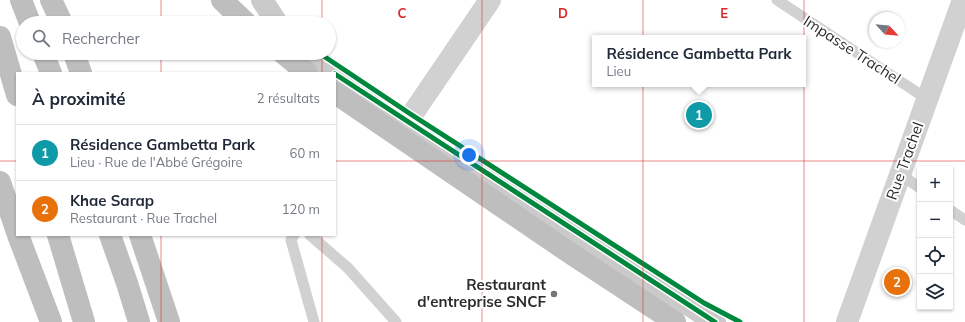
<!DOCTYPE html>
<html lang="fr">
<head>
<meta charset="utf-8">
<style>
  :root { --surface:#fff; --page:#f2f2f3; --text:#1f2937; --muted:#747a83; --line:#e0e1e3; --accent:#767676 }
  body { margin:0; font-family:Mulish,sans-serif; background:var(--page); color:var(--text) }
  .controls { position:absolute; right:12px; bottom:12px; display:grid; overflow:hidden; border-radius:0px; box-shadow:0 1px 3px #0004 }
  .controls button { width:36px; height:36px; display:grid; place-items:center; padding:0; border:0; border-bottom:1px solid var(--line); background:var(--surface); color:var(--text); font:20px sans-serif }
  .compass { position:absolute; left:869px; top:12px; width:36px; height:36px; border-radius:50%; background:var(--surface); box-shadow:0 1px 3px #0004; rotate:116deg }
  .you { position:absolute; left:469px; top:155px; width:14px; height:14px; margin:-10px; border:3px solid #fff; border-radius:50%; background:#1a73e8; box-shadow:0 0 0 6px #1a73e833 }
  .badge { display:grid; place-items:center; width:26px; height:26px; border-radius:50%; background:var(--accent); color:#fff; font-size:13px; font-weight:700 }
  .pin { position:absolute; translate:-50% -50%; border:2px solid #fff; box-shadow:0 1px 4px #0006 }
  .popup { position:absolute; left:592px; top:35px; width:214px; height:52px; box-sizing:border-box; display:grid; place-content:center; border-radius:0px; background:var(--surface); filter:drop-shadow(0 1px 3px #0005); font-size:13px; white-space:nowrap; color:var(--muted) }
  .popup b { font-size:15px; color:var(--text) }
  .popup::after { content:''; position:absolute; left:50%; top:100%; margin-left:-8px; border:8px solid transparent; border-top-color:var(--surface) }
  .list { margin:0; padding:0; list-style:none }
  h2 { display:flex; justify-content:space-between; align-items:center; height:52px; margin:0; padding:0 16px; font-size:17px }
  h2 small { font-size:13px; font-weight:400; color:var(--muted) }
  .list li { display:grid; grid-template-columns:26px 1fr auto; gap:12px; align-items:center; box-sizing:border-box; height:56px; padding:0 16px; border-top:1px solid var(--line) }
  .list b { display:block; font-size:15px; white-space:nowrap }
  .list p { margin:0; font-size:13px; white-space:nowrap; color:var(--muted) }
  .list em { font-size:13px; font-style:normal; color:var(--muted) }
  .icon { flex:none; width:22px; height:22px; fill:none; stroke:currentColor; stroke-width:2; stroke-linecap:round; stroke-linejoin:round }
  .map { position:relative; flex:none; width:965px; height:322px; overflow:hidden }
  .search { position:absolute; background:var(--surface); box-shadow:0 1px 3px #0004; left:16px; top:16px; width:320px; height:44px; display:flex; align-items:center; gap:10px; box-sizing:border-box; padding:0 14px; border-radius:22px; color:var(--muted); font-size:15px }
  .panel { position:absolute; background:var(--surface); box-shadow:0 1px 3px #0004; left:16px; top:72px; width:320px; height:164px; border-radius:0px }
  .map>svg:first-child { display:block }
</style>
</head>
<body>
<div class="map">
<svg width="965" height="322" viewBox="0 0 965 322">
  <rect width="100%" height="100%" fill="#fff"/>
  <g fill="none" stroke-linecap="round" stroke-linejoin="round">
    <!-- lane -->
    <path stroke="#d1d1d1" stroke-width="11" d="M 777,0 L 927,99
      M 900,174 L 920,188
      M 950,210 L 965,220
      M 294,235 L 291,240 L 314,322
      M 310,235 L 348,268 L 396,322"/>
    <!-- street -->
    <path stroke="#d1d1d1" stroke-width="22" d="M 407,122 L 490,0
      M 847,322 L 963,0"/>
    <!-- secondary -->
    <path stroke="#cacaca" stroke-width="22" d="M 262,0 L 277,23
      M 306,53 L 334,73
      M 335,74 L 715,322"/>
    <!-- highway -->
    <path stroke="#bebebe" stroke-width="22" d="M 21,0 L 30,23
      M 51,0 L 62,23
      M 222,0 L 246,23
      M 0,37 L 17,95
      M 43,53 L 51,73
      M 74,53 L 81,73
      M 283,53 L 307,73
      M 335,93 L 573,255 L 675,322
      M 0,182 L 17,232
      M 18,235 L 51,322
      M 58,235 L 84,322
      M 110,235 L 127,283 L 139,322
      M 140,235 L 169,322"/>
    <!-- cycleway casing -->
    <g stroke="#fff" stroke-width="8">
      <path id="cycleway" d="M 319,53 L 412,115 L 704,303 L 740,322
        M 335,74 L 715,322"/>
    </g>
    <!-- cycleway -->
    <use href="#cycleway" stroke="#00873e" stroke-width="5"/>
  </g>
  <!-- grid -->
  <path fill="none" stroke="#d62828" stroke-width="1" stroke-opacity="0.55" d="M 161,0 L 161,23M 322,0 L 322,23M 482,0 L 482,322M 643,0 L 643,322M 804,0 L 804,322M 161,53 L 161,73M 322,53 L 322,73M 0,161 L 17,161M 335,161 L 965,161M 161,235 L 161,322M 322,235 L 322,322"/>
  <!-- markers -->
  <circle fill="#767676" stroke="#fff" stroke-width="1.5" cx="554" cy="294" r="4"/>
  <g text-anchor="middle" stroke-width="4" stroke-linejoin="round" paint-order="stroke">
    <!-- street labels -->
    <g font-size="15" fill="#2c2c2c" stroke="#fff">
      <text transform="translate(852 50) rotate(33)" y="5">Impasse Trachel</text>
      <text transform="translate(905 161) rotate(-70)" y="5">Rue Trachel</text>
    </g>
    <!-- poi labels -->
    <g font-size="15" font-weight="bold" fill="#2c2c2c" stroke="#fff" text-anchor="end">
      <text x="546" y="290">Restaurant<tspan x="546" dy="17">d'entreprise SNCF</tspan></text>
    </g>
  </g>
  <g font-size="13" text-anchor="middle" font-weight="bold" fill="#d62828" stroke="#fff" stroke-width="4" stroke-linejoin="round" paint-order="stroke">
    <text x="402" y="18">C</text>
    <text x="563" y="18">D</text>
    <text x="724" y="18">E</text>
  </g>
</svg>
<div class="controls">
<button>+</button>
<button>−</button>
<button><svg class="icon" aria-label="locate" viewBox="0 0 24 24"><circle cx="12" cy="12" r="6"/><path d="M12 2v4M12 18v4M2 12h4M18 12h4"/></svg></button>
<button><svg class="icon" aria-label="layers" viewBox="0 0 24 24"><path d="M12 4l9 5-9 5-9-5zM3 14l9 5 9-5"/></svg></button>
</div>
<svg class="compass" viewBox="-18 -18 36 36"><path d="M0-13l5 13h-10z" fill="#e53935"/><path d="M0 13l5-13h-10z" fill="#747a83"/></svg>
<div class="you"></div>
<div class="pin badge" style="left:699px;top:115px;background:#0f9aa8">1</div>
<div class="popup"><b>Résidence Gambetta Park</b>Lieu</div>
<div class="pin badge" style="left:897px;top:282px;background:#e8710a">2</div>
<div class="search"><svg class="icon" aria-label="search" viewBox="0 0 24 24"><circle cx="10" cy="10" r="6"/><path d="M15 15l6 6"/></svg>Rechercher</div>
<section class="panel">
<h2>À proximité<small>2 résultats</small></h2>
<ul class="list">
<li><span class="badge" style="background:#0f9aa8">1</span><div><b>Résidence Gambetta Park</b><p>Lieu · Rue de l'Abbé Grégoire</p></div><em>60 m</em></li>
<li><span class="badge" style="background:#e8710a">2</span><div><b>Khae Sarap</b><p>Restaurant · Rue Trachel</p></div><em>120 m</em></li>
</ul>
</section>
</div>
</body>
</html>
